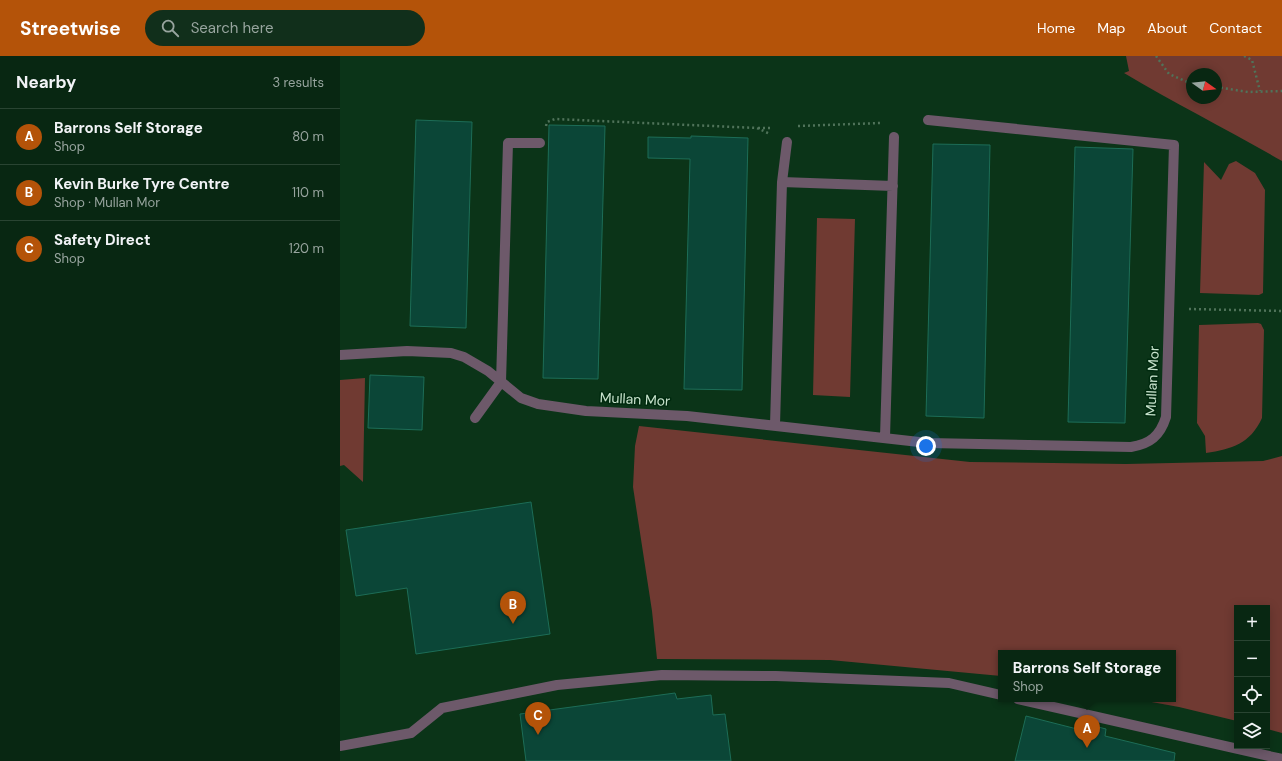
<!DOCTYPE html>
<html lang="en">
<head>
<meta charset="utf-8">
<style>
  :root { --surface:#082712; --page:#112f1b; --text:#f1f3f6; --muted:#98a59f; --line:#294432; --accent:#b45309 }
  body { margin:0; font-family:"DM Sans",sans-serif; background:var(--page); color:var(--text) }
  .controls { position:absolute; right:12px; bottom:12px; display:grid; overflow:hidden; border-radius:0px; box-shadow:0 2px 10px #0003 }
  .controls button { width:36px; height:36px; display:grid; place-items:center; padding:0; border:0; border-bottom:1px solid var(--line); background:var(--surface); color:var(--text); font:20px sans-serif }
  .compass { position:absolute; left:846px; top:12px; width:36px; height:36px; border-radius:50%; background:var(--surface); box-shadow:0 2px 10px #0003; rotate:105deg }
  .you { position:absolute; left:586px; top:390px; width:14px; height:14px; margin:-10px; border:3px solid #fff; border-radius:50%; background:#1a73e8; box-shadow:0 0 0 6px #1a73e833 }
  .badge { display:grid; place-items:center; width:26px; height:26px; border-radius:50%; background:var(--accent); color:#fff; font-size:13px; font-weight:700 }
  .pin { position:absolute; translate:-50% -33px; filter:drop-shadow(0 1px 2px #0008) }
  .pin::after { content:''; position:absolute; top:21px; width:14px; height:12px; background:inherit; clip-path:polygon(0 0,100% 0,50% 100%) }
  .popup { position:absolute; left:658px; top:594px; width:178px; height:52px; box-sizing:border-box; display:grid; place-content:center; border-radius:0px; background:var(--surface); filter:drop-shadow(0 1px 3px #0005); font-size:13px; white-space:nowrap; color:var(--muted) }
  .popup b { font-size:15px; color:var(--text) }
  .popup::after { content:''; position:absolute; left:50%; top:100%; margin-left:-8px; border:8px solid transparent; border-top-color:var(--surface) }
  .list { margin:0; padding:0; list-style:none }
  h2 { display:flex; justify-content:space-between; align-items:center; height:52px; margin:0; padding:0 16px; font-size:17px }
  h2 small { font-size:13px; font-weight:400; color:var(--muted) }
  .list li { display:grid; grid-template-columns:26px 1fr auto; gap:12px; align-items:center; box-sizing:border-box; height:56px; padding:0 16px; border-top:1px solid var(--line) }
  .list b { display:block; font-size:15px; white-space:nowrap }
  .list p { margin:0; font-size:13px; white-space:nowrap; color:var(--muted) }
  .list em { font-size:13px; font-style:normal; color:var(--muted) }
  .icon { flex:none; width:22px; height:22px; fill:none; stroke:currentColor; stroke-width:2; stroke-linecap:round; stroke-linejoin:round }
  .map { position:relative; flex:none; width:942px; height:705px; overflow:hidden }
  header { display:flex; align-items:center; gap:24px; box-sizing:border-box; height:56px; padding:0 20px; background:var(--accent); color:#fff }
  header strong { font-size:19px }
  nav { display:flex; gap:22px; margin-inline-start:auto; font-size:14px }
  .search { width:280px; height:36px; background:var(--page); display:flex; align-items:center; gap:10px; box-sizing:border-box; padding:0 14px; border-radius:22px; color:var(--muted); font-size:15px }
  main { display:flex }
  aside { flex:1; background:var(--surface) }
  .map>svg:first-child { display:block }
</style>
</head>
<body>
<header>
<strong>Streetwise</strong>
<div class="search"><svg class="icon" aria-label="search" viewBox="0 0 24 24"><circle cx="10" cy="10" r="6"/><path d="M15 15l6 6"/></svg>Search here</div>
<nav><a>Home</a><a>Map</a><a>About</a><a>Contact</a></nav>
</header>
<main>
<aside>
<h2>Nearby<small>3 results</small></h2>
<ul class="list">
<li><span class="badge">A</span><div><b>Barrons Self Storage</b><p>Shop</p></div><em>80 m</em></li>
<li><span class="badge">B</span><div><b>Kevin Burke Tyre Centre</b><p>Shop · Mullan Mor</p></div><em>110 m</em></li>
<li><span class="badge">C</span><div><b>Safety Direct</b><p>Shop</p></div><em>120 m</em></li>
</ul>
</aside>
<div class="map">
<svg width="942" height="705" viewBox="0 0 942 705">
  <rect width="100%" height="100%" fill="#0b3418"/>
  <!-- green -->
  <path fill="#703a32" fill-rule="evenodd" d="M 786,0 L 942,0 L 942,105 C 890,75 836,48 784,17 L 789,15 ZM 852,18 L 876,18 L 876,42 L 852,42 Z
    M 896,105 L 915,117 L 925,134 L 923,237 L 919,239 L 860,237 L 864,106 L 881,124 L 889,108 Z
    M 477,162 L 515,163 L 510,341 L 473,339 Z
    M 918,267 L 921,268 L 924,274 L 922,362 C 910,388 892,393 866,397 L 865,380 L 857,367 L 859,269 Z
    M 25,322 L 23,426 L 4,409 L 0,410 L 0,324 Z
    M 299,370 L 630,406 L 786,408 L 923,405 L 942,400 L 942,677 L 927,673 L 927,552 L 897,552 L 897,665 L 839,651 L 795,643 L 833,643 L 833,597 L 661,597 L 661,620 L 490,604 L 317,603 L 312,555 L 293,431 L 295,390 Z"/>
  <!-- building -->
  <path fill="#0b4637" stroke="#1d6d57" d="M 76,64 L 132,66 L 126,272 L 70,270 Z
    M 209,69 L 265,70 L 258,323 L 203,322 Z
    M 351,80 L 408,82 L 402,334 L 344,333 L 350,103 L 308,102 L 308,81 L 351,82 Z
    M 593,88 L 650,89 L 644,362 L 586,360 Z
    M 735,91 L 793,93 L 785,367 L 728,366 Z
    M 30,319 L 84,321 L 82,374 L 28,372 Z
    M 191,446 L 210,578 L 76,598 L 67,532 L 16,540 L 6,474 Z
    M 335,637 L 337,643 L 371,639 L 373,659 L 385,658 L 391,705 L 186,705 L 180,658 Z
    M 686,660 L 737,673 L 739,666 L 766,673 L 765,680 L 835,697 L 834,705 L 675,705 Z"/>
  <g fill="none" stroke-linecap="round" stroke-linejoin="round">
    <!-- path -->
    <path stroke="#50735a" stroke-width="2.5" stroke-dasharray="2 3" stroke-linecap="butt" d="M 816,0 L 829,18 L 852,28
      M 904,0 L 912,4 L 920,35
      M 876,31 L 908,36 L 942,35
      M 206,70 L 207,66 L 215,63 L 417,72 L 430,78
      M 458,70 L 541,67
      M 418,72 L 433,72
      M 849,253 L 942,255"/>
    <!-- minor -->
    <path stroke="#6d596a" stroke-width="10" d="M 442,126 L 553,130
      M 0,299 L 67,295 L 111,297 L 124,301 L 148,315 L 181,342 L 198,348 L 246,355 L 347,360 L 588,387 L 791,391 C 810,388 820,380 826,361 L 834,89 L 588,64
      M 135,362 L 161,326 L 168,87 L 200,87
      M 435,369 L 442,126 L 447,86
      M 545,381 L 554,81
      M 678,643 L 942,703
      M 0,690 L 71,677 L 102,652 L 217,629 L 322,619 L 436,620 L 609,627 L 661,639"/>
  </g>
  <g text-anchor="middle" stroke-width="3" stroke-linejoin="round" paint-order="stroke">
    <!-- street labels -->
    <g font-size="14" fill="#c7e2cc" stroke="#002a0f">
      <text transform="translate(812 325) rotate(-87)" y="5">Mullan Mor</text>
      <text transform="translate(295 343) rotate(3)" y="5">Mullan Mor</text>
    </g>
  </g>
</svg>
<div class="controls">
<button>+</button>
<button>−</button>
<button><svg class="icon" aria-label="locate" viewBox="0 0 24 24"><circle cx="12" cy="12" r="6"/><path d="M12 2v4M12 18v4M2 12h4M18 12h4"/></svg></button>
<button><svg class="icon" aria-label="layers" viewBox="0 0 24 24"><path d="M12 4l9 5-9 5-9-5zM3 14l9 5 9-5"/></svg></button>
</div>
<svg class="compass" viewBox="-18 -18 36 36"><path d="M0-13l5 13h-10z" fill="#e53935"/><path d="M0 13l5-13h-10z" fill="#98a59f"/></svg>
<div class="you"></div>
<div class="pin badge" style="left:747px;top:692px">A</div>
<div class="popup"><b>Barrons Self Storage</b>Shop</div>
<div class="pin badge" style="left:173px;top:568px">B</div>
<div class="pin badge" style="left:198px;top:679px">C</div>
</div>
</main>
</body>
</html>
